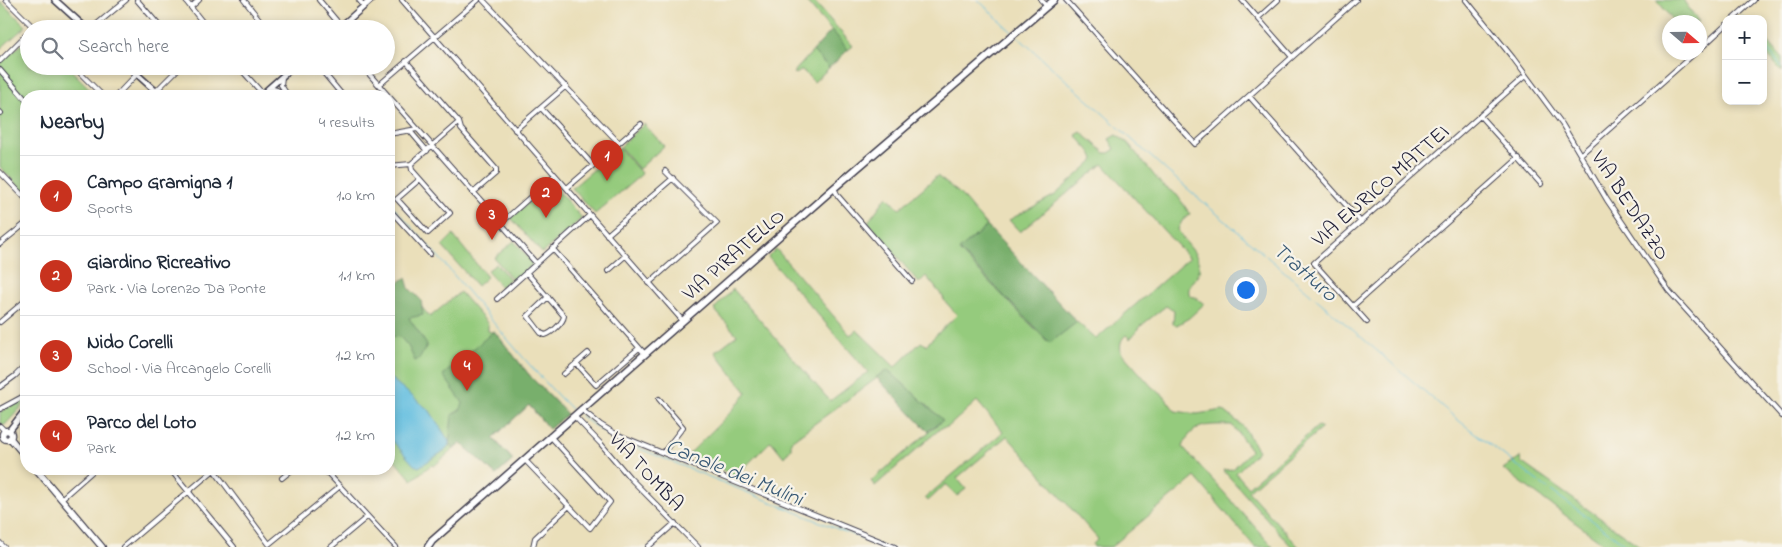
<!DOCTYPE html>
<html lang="en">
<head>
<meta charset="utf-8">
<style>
  :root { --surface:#fff; --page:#f2f2f3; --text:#1f2937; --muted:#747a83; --line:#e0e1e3; --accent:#c8321e }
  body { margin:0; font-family:"Indie Flower",sans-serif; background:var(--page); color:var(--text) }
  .controls { position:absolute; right:15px; top:15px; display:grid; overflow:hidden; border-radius:10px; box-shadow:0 2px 8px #0003 }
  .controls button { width:45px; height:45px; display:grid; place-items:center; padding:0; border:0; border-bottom:1px solid var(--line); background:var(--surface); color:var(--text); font:25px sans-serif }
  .compass { position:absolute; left:1662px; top:15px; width:45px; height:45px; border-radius:50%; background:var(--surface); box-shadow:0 2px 8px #0003; rotate:110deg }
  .you { position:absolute; left:1245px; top:289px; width:18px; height:18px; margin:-12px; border:4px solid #fff; border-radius:50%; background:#1a73e8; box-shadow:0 0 0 8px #1a73e833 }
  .badge { display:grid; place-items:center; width:32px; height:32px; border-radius:50%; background:var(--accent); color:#fff; font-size:16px; font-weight:700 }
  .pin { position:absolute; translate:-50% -41px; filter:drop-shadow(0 1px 2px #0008) }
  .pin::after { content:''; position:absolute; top:26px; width:18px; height:15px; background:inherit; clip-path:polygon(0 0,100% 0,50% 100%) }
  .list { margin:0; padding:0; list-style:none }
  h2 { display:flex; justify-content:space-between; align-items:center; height:65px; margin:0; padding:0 20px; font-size:21px }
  h2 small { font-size:16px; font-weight:400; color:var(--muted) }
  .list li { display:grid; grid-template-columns:32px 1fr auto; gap:15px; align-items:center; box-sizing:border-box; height:80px; padding:0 20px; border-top:1px solid var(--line) }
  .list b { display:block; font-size:19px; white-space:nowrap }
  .list p { margin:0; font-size:16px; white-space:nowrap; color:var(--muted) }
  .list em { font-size:16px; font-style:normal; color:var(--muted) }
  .icon { flex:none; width:28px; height:28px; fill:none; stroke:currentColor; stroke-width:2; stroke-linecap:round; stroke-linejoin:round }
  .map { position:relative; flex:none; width:1782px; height:547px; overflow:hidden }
  .search { position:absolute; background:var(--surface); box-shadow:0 2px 8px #0003; left:20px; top:20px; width:375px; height:55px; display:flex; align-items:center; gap:12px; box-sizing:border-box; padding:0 18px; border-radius:28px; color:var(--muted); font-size:19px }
  .panel { position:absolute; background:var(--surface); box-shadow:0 2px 8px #0003; left:20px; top:90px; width:375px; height:385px; border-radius:20px }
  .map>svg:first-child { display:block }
</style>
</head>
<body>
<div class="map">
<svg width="1782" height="547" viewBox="0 0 1782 547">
  <rect width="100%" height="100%" fill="#f7f3e8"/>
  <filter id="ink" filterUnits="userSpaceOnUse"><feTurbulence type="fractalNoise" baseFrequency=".02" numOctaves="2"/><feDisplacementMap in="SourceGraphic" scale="10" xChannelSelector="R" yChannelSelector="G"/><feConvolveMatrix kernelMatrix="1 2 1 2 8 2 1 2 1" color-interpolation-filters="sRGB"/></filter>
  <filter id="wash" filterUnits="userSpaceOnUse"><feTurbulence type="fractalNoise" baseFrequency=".0096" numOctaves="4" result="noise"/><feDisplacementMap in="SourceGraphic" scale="20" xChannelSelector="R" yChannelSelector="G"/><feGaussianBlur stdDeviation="1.12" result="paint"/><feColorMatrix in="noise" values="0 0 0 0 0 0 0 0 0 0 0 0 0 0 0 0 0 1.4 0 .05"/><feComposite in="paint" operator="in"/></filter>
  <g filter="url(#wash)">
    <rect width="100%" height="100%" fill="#eadfba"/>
    <!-- green -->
    <path fill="#95cb7d" stroke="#5c765c" d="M 805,0 L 813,0 L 853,46 L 848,50 Z
      M 1657,0 L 1683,0 L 1699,22 L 1674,22 Z
      M 0,1 L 26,26 L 0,49 Z
      M 1763,35 L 1782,58 L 1782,72 L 1763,49 Z
      M 29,38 L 29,66 L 67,66 L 97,96 L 26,96 L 26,194 L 0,167 L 0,63 Z
      M 813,51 L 829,68 L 814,82 L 802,70 L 796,74 L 793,73 Z
      M 644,124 L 664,146 L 639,169 L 620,147 Z
      M 1081,132 L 1105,153 L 1109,153 L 1115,149 L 1109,139 L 1116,135 L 1128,143 L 1162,185 L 1177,195 L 1190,214 L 1182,221 L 1178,229 C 1183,244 1202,253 1199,271 C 1197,282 1185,284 1190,296 L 1195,297 L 1204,304 L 1189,318 L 1177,325 L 1173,324 L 1174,311 L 1166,306 L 1143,324 L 1130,339 L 1126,335 C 1120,340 1120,345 1121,352 L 1152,387 L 1164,396 L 1175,411 L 1197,414 L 1223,410 L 1243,426 L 1258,451 L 1236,473 L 1248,487 L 1318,426 L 1322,428 L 1248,491 L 1299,547 L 1292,547 L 1223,470 L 1233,469 L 1251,450 L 1232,425 C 1209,425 1192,422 1183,447 L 1273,547 L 1255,547 L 1195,477 L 1111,547 L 1094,547 L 1093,544 L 1098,539 L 1007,436 L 957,478 L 966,489 L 957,496 L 946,484 L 928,501 L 925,498 L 1003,432 L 977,401 L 948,427 L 941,428 L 875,486 L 871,481 L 943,420 L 888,370 L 791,441 L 791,448 L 784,457 L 771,441 L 736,476 L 688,455 L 729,414 L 747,393 L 715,352 L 737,335 L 714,309 L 733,289 L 830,401 L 868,372 L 768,257 L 776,249 L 850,335 L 857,330 L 895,367 L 921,342 L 926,345 L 957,315 L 944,300 L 943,297 L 926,276 L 919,283 L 868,222 L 887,196 L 899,209 L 937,176 L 959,193 L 987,226 L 959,251 L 1049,343 L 1077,322 L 1096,339 L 1189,258 L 1103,164 L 1020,232 L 1009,220 L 1055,195 L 1094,160 C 1093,151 1081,143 1076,135 Z
      M 619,148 L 642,174 L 595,214 L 572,188 Z
      M 551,183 L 582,218 L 542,253 L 511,218 Z
      M 453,235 L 487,277 L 477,286 L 442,246 Z
      M 514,241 L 533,264 L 514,281 L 494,258 Z
      M 496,264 L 510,279 L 501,287 L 487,271 Z
      M 401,282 L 430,317 L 460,292 L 488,324 L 488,331 L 491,332 L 494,331 L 531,377 L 567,414 L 549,429 L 529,405 L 493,438 L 513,460 L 496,475 L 461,443 L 434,466 L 431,465 L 412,480 L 389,453 L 389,293 Z
      M 26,397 L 26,402 L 6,424 L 4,425 L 0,423 L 0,412 Z
      M 1520,457 L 1521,462 L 1641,547 L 1608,547 L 1503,469 Z"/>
    <!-- forest -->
    <path fill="#78af6c" stroke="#4d6854" d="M 832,30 L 848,50 L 829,68 L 813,51 Z
      M 987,226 L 1077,322 L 1050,343 L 959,250 Z
      M 406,278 L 409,288 L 421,300 L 423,315 L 409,318 L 427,345 L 420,358 L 415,361 L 408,346 L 400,337 L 389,336 L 389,291 L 395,284 Z
      M 494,331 L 531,377 L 567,414 L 549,429 L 529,405 L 493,438 L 513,460 L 496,475 L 461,443 L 455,448 L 449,445 L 452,415 L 461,409 L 463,403 L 443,375 Z
      M 888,370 L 943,420 L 928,431 L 876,377 Z"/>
    <!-- water -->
    <path fill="#62bee0" stroke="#42708e" d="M 389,377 L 430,411 L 449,441 L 449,445 L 444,451 L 419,467 L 414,465 L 389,437 Z"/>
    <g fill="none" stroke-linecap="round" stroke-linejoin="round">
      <!-- stream -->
      <path stroke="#62bee0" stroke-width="1" d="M 978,0 L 1012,32
        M 1742,16 L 1744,19
        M 1017,36 L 1168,172 L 1458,420 L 1536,480 L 1629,547
        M 1763,43 L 1782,67
        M 389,202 C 407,222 425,242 443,262 C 485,312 526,364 572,410
        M 581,416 L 602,431 L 621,441 L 882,547"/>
    </g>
  </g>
  <g filter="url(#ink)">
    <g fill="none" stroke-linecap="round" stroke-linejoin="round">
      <!-- minor casing -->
      <g stroke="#403e4e" stroke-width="6">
        <path id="minor" d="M 6,0 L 35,29
          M 137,0 L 162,29
          M 185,0 L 208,29
          M 244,0 L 267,29
          M 319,0 L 341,26
          M 359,0 L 364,6
          M 402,0 L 682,320
          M 483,0 L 619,143
          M 1041,0 L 1047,6
          M 1066,0 L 1195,144 L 1356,0
          M 1242,0 L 1292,57
          M 1466,0 L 1513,58 L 1562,124 L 1607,200 L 1669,291 L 1782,416
          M 191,7 L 199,0
          M 1258,18 L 1278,0
          M 1733,19 L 1754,0
          M 91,29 L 126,0
          M 1700,49 L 1726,25
          M 0,61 L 29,32
          M 406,61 L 459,122 L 461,129 L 496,169 L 496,173 L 473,193
          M 73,66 L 103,96
          M 238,66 L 263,94
          M 275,66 L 281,66
          M 318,66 L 343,96
          M 362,66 L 536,263
          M 0,70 L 26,100
          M 282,77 L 281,85 L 288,96
          M 379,85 L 478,0
          M 269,88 L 277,90 L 286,95
          M 156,91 L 181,66
          M 116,96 L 137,74
          M 1249,96 L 1361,222
          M 541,108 L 593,165
          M 0,112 L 1,113
          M 1480,116 L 1541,184
          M 515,130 L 566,86
          M 410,131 L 427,151
          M 389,134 L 417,129
          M 1581,154 L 1696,52
          M 411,164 L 412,170 L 450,213 L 428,233 L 397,199 L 420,179
          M 389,166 L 411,164 L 459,122
          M 0,172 L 26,199
          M 567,188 L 641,124
          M 834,188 L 838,196 L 912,281
          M 389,209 L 430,254
          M 500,224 L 555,175
          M 607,235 L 673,178
          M 0,244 L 26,223
          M 552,248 L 644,353
          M 608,271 L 625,256
          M 526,272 L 564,316 C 563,323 552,333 545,335 L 541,333 L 528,316 L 548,297
          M 649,283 L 717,223 L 665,171
          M 497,299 L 590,215
          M 1353,306 L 1519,158
          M 0,322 L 26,300
          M 1367,322 L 1314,263 L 1525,76
          M 576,363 L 596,385 L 639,348
          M 564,374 L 588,353
          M 0,387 L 15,376 L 26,365
          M 659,399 L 683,427 L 663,453
          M 0,409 L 26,395
          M 581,409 L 601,425 L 616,434 L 895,547
          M 574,416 L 601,444 L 630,478 L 698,547
          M 0,426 L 5,431
          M 524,459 L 590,528 L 610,502 L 550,436
          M 170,469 L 234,547
          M 324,469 L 396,547
          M 214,470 L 269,544 L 339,487
          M 282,478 L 293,469
          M 61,499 L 95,469
          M 0,543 L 4,547
          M 123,547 L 215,469
          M 331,547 L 367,517
          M 533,547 L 535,538 L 569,506
          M 648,547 L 675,523"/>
      </g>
      <!-- tertiary casing -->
      <g stroke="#403e4e" stroke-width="8">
        <path id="tertiary" d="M 55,0 L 87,29
          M 338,29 L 371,0
          M 128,66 L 161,96
          M 260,96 L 294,66
          M 9,431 L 26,409"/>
      </g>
      <!-- secondary casing -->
      <g stroke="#403e4e" stroke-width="8">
        <path id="secondary" d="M2.5 435a4.5 4.5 0 1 1 9 0a4.5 4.5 0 1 1-9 0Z
          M 10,438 L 26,457
          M 36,469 L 102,547"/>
      </g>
      <!-- primary casing -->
      <g stroke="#403e4e" stroke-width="9">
        <path id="primary" d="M 428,547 L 432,541 L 834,188 L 1054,0"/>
      </g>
      <!-- minor -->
      <use href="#minor" stroke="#fff" stroke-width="4"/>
      <!-- tertiary -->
      <use href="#tertiary" stroke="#fff" stroke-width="5"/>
      <!-- secondary -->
      <use href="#secondary" stroke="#fff" stroke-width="5.5"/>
      <!-- primary -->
      <use href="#primary" stroke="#fff" stroke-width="6"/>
    </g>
  </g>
  <g text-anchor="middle" stroke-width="4.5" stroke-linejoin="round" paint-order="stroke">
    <!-- street labels -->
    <g font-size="21" fill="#22223b" stroke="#f7f3e8">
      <text transform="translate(1380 185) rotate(-41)" y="7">VIA ENRICO MATTEI</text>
      <text transform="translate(1631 205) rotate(57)" y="7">VIA BEDAZZO</text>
      <text transform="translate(733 254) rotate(-41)" y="7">VIA PIRATELLO</text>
      <text transform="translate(647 471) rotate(47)" y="7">VIA TOMBA</text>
    </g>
    <!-- water labels -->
    <g font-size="22" font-style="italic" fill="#385975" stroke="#f7f3e8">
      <text transform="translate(1306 271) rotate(41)" y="8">Tratturo</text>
      <text transform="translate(735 471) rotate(22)" y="8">Canale dei Mulini</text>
    </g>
  </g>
</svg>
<div class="controls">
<button>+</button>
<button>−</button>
</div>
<svg class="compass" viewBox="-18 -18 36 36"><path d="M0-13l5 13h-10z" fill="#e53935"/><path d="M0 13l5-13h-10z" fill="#747a83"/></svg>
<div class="you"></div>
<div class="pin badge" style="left:607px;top:181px">1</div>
<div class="pin badge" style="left:546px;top:218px">2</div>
<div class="pin badge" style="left:492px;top:240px">3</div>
<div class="pin badge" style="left:467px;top:391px">4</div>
<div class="search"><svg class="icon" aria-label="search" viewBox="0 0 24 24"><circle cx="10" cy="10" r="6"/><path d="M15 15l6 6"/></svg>Search here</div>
<section class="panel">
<h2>Nearby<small>4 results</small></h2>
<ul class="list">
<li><span class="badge">1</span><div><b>Campo Gramigna 1</b><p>Sports</p></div><em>1.0 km</em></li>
<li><span class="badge">2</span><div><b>Giardino Ricreativo</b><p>Park · Via Lorenzo Da Ponte</p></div><em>1.1 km</em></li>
<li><span class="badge">3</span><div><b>Nido Corelli</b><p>School · Via Arcangelo Corelli</p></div><em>1.2 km</em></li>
<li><span class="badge">4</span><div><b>Parco del Loto</b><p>Park</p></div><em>1.2 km</em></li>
</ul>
</section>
</div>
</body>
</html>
